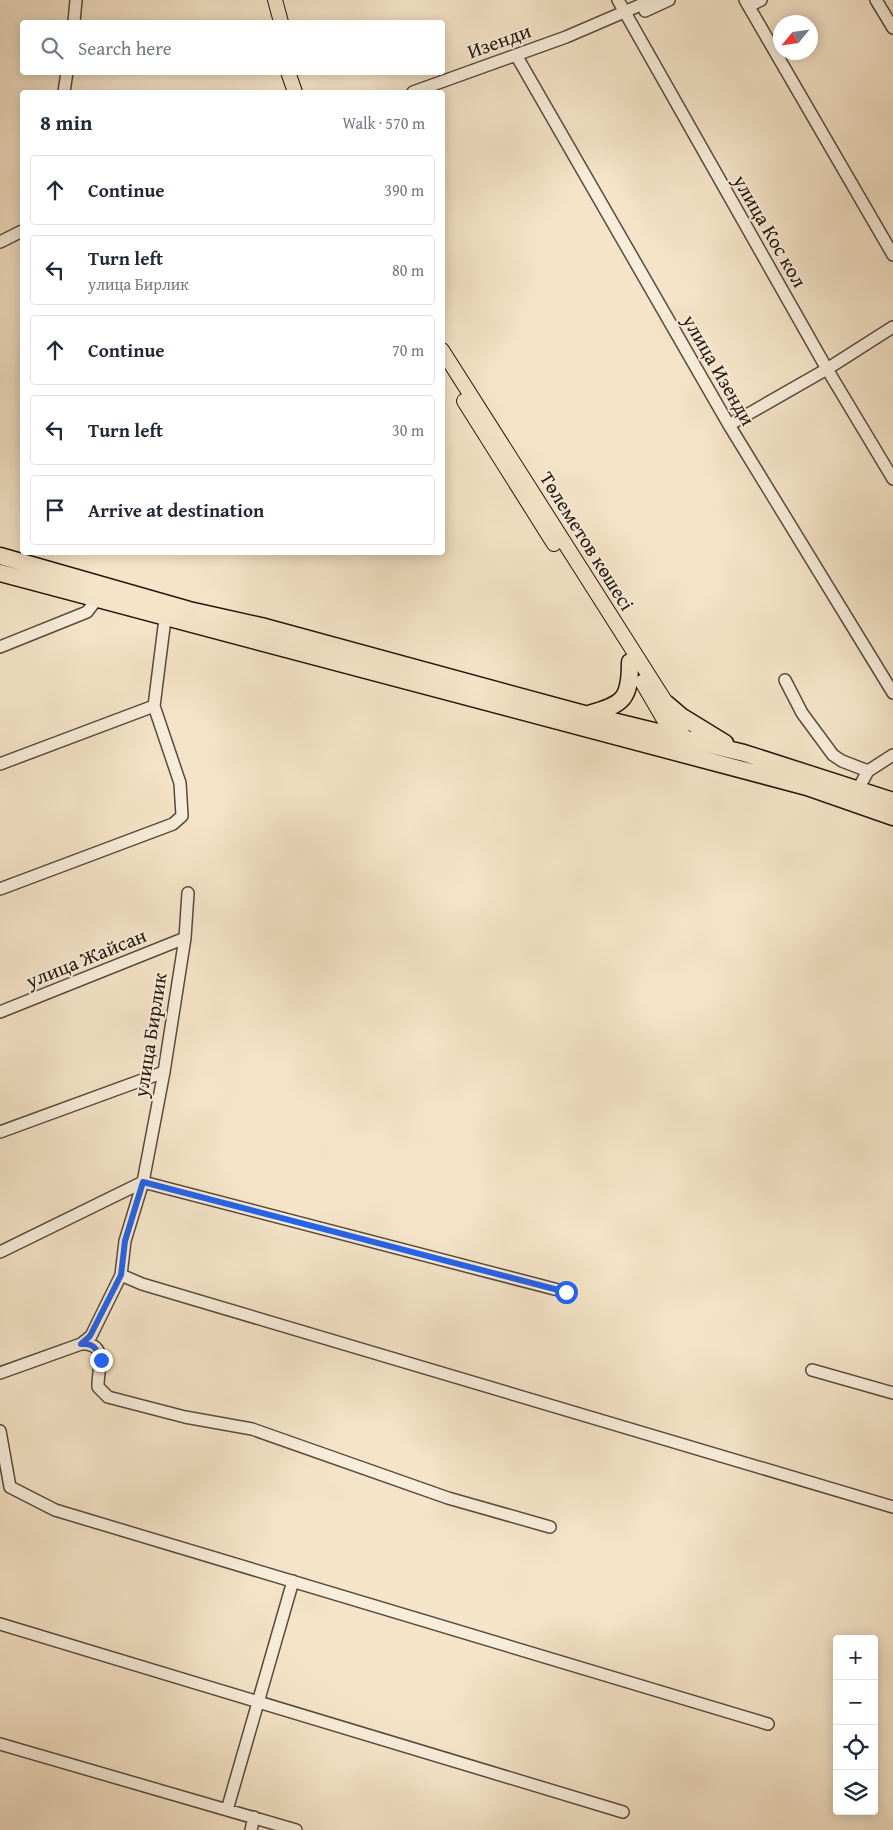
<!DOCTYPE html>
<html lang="en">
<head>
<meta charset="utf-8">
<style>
  :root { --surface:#fff; --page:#f6f6f7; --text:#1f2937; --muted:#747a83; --line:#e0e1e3 }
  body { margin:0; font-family:"Gentium Book Plus",serif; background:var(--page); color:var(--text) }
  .controls { position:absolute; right:15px; bottom:15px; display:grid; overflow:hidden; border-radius:5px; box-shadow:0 2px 12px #0003 }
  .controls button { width:45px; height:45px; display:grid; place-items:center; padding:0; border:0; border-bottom:1px solid var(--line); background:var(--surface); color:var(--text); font:25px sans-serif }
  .compass { position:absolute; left:773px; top:15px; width:45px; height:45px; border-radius:50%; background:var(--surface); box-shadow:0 2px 12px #0003; rotate:241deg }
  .stop { position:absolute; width:15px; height:15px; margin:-11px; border:4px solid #2563eb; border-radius:50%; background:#fff }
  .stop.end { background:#2563eb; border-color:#fff; box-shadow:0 1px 5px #0008 }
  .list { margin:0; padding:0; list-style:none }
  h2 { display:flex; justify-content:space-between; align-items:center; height:65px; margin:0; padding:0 20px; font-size:21px }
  h2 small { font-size:16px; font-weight:400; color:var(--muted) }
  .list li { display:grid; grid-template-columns:32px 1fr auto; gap:15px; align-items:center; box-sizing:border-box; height:70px; margin:0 10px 10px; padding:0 10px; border:1px solid var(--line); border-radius:5px }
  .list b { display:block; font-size:19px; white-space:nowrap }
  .list p { margin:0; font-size:16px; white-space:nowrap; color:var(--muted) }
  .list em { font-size:16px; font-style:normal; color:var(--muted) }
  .icon { flex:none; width:28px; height:28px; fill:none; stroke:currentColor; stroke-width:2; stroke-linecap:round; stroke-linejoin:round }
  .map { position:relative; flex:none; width:893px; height:1830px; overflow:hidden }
  .search { position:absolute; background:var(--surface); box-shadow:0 2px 12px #0003; left:20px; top:20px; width:425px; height:55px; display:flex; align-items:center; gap:12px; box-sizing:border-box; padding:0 18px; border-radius:5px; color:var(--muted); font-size:19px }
  .panel { position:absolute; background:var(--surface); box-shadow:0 2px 12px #0003; left:20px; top:90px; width:425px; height:465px; border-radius:5px }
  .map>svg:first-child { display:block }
</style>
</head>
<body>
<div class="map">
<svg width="893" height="1830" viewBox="0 0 893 1830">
  <rect width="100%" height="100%" fill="#f5e4c8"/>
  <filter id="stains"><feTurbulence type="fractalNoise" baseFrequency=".004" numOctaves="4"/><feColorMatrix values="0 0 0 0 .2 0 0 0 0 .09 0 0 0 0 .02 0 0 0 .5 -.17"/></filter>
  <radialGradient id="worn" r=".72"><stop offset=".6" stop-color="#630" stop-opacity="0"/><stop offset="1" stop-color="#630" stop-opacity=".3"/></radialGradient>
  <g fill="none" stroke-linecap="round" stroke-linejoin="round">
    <!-- minor casing -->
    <g stroke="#594a3c" stroke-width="14">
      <path id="minor" d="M 618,0 L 827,369 L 893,479
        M 745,0 L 893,255
        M 876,0 L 893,28
        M 749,6 L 761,0
        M 645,11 L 669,0
        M 74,22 L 76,0
        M 516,55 L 729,425 L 893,693
        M 64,92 L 67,72
        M 413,92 L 566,37 L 652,0
        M 0,242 L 22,231
        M 729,425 L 827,369 L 893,327
        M 0,647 L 87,612 L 97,599
        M 785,680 L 802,713 L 833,755 L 842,761 L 868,771
        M 0,764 L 154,706 L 166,611
        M 858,789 L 868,771 L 893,755
        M 0,889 L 173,824 L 182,816 L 180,783 L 154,706
        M 0,1012 L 185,938
        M 0,1132 L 164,1072
        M 0,1252 L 143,1182 L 566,1292
        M 121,1275 L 125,1241 L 143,1182 L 164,1072 L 185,938 L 188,893
        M 81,1344 C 110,1342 97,1371 98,1387 L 108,1397 L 185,1417 L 252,1429 L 448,1498 L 550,1527
        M 812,1370 L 893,1393
        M 0,1373 L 81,1344 L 91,1336 L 121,1275 L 142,1284 L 893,1507
        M 0,1431 L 10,1487
        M 10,1487 L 55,1510 L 768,1724
        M 0,1624 L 623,1812
        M 0,1744 L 296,1830
        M 227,1810 L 293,1581
        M 251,1830 L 254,1817"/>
    </g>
    <!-- major casing -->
    <g stroke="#25160e" stroke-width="16">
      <path id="major" d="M 275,0 L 281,22
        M 288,72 L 295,92
        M 442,350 L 667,704 L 688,745
        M 464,401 L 554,544
        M 642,682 L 674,737"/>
    </g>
    <!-- highway casing -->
    <g stroke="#25160e" stroke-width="19">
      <path id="highway" d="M 0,556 L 189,610 L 261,626 L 588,715 L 744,753 L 893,801
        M 0,573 L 807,787 L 893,817
        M 667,704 L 681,716 L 725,743
        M 589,714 C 624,704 630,699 630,662"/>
    </g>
    <!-- minor -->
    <use href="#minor" stroke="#f8eddb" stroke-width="11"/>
    <!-- major -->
    <use href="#major" stroke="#f5e4c8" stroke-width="14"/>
    <!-- highway -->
    <use href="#highway" stroke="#f5e4c8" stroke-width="16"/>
  </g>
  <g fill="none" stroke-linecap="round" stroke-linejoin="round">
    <!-- route -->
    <path stroke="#2563eb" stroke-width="6" d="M 101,1360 C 96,1348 94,1343 81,1344 L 90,1336 L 121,1275 L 125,1241 L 143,1182 L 566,1292"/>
  </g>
  <g text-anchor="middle" stroke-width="4" stroke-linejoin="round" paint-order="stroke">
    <!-- street labels -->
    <g font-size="20" fill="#25160e" stroke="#f8eddb">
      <text transform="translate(499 41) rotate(-20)" y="7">Изенди</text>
      <text transform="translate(770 231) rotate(60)" y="7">улица Кос кол</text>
      <text transform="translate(719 370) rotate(60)" y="7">улица Изенди</text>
      <text transform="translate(587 541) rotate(58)" y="7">Төлеметов көшесі</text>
      <text transform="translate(86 958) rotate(-22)" y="7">улица Жайсан</text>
      <text transform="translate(150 1035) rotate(-81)" y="7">улица Бирлик</text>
    </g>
  </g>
  <rect width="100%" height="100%" filter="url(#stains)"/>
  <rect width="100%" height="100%" fill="url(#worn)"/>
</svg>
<div class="controls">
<button>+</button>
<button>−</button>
<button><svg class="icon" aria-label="locate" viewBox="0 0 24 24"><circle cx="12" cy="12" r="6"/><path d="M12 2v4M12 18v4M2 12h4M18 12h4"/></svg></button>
<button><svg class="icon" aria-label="layers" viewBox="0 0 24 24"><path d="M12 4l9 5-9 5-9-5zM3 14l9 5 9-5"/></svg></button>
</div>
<svg class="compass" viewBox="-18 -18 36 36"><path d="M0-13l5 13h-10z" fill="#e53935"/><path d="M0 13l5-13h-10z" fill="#747a83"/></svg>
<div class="stop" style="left:566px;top:1292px"></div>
<div class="stop end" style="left:101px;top:1360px"></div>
<div class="search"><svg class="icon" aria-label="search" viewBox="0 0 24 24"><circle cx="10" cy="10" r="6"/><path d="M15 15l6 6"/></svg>Search here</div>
<section class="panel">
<h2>8 min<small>Walk · 570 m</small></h2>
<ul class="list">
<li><svg class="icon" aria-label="ahead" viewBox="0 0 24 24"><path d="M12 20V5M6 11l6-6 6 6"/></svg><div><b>Continue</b></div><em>390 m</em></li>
<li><svg class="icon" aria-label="left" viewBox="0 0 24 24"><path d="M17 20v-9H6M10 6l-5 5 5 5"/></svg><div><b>Turn left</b><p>улица Бирлик</p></div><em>80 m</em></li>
<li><svg class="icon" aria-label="ahead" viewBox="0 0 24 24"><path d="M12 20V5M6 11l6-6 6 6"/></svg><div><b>Continue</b></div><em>70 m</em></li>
<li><svg class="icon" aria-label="left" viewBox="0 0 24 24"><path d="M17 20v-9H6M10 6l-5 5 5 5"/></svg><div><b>Turn left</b></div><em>30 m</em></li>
<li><svg class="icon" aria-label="arrive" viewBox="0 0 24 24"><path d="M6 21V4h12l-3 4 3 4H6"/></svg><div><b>Arrive at destination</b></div></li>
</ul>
</section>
</div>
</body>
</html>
